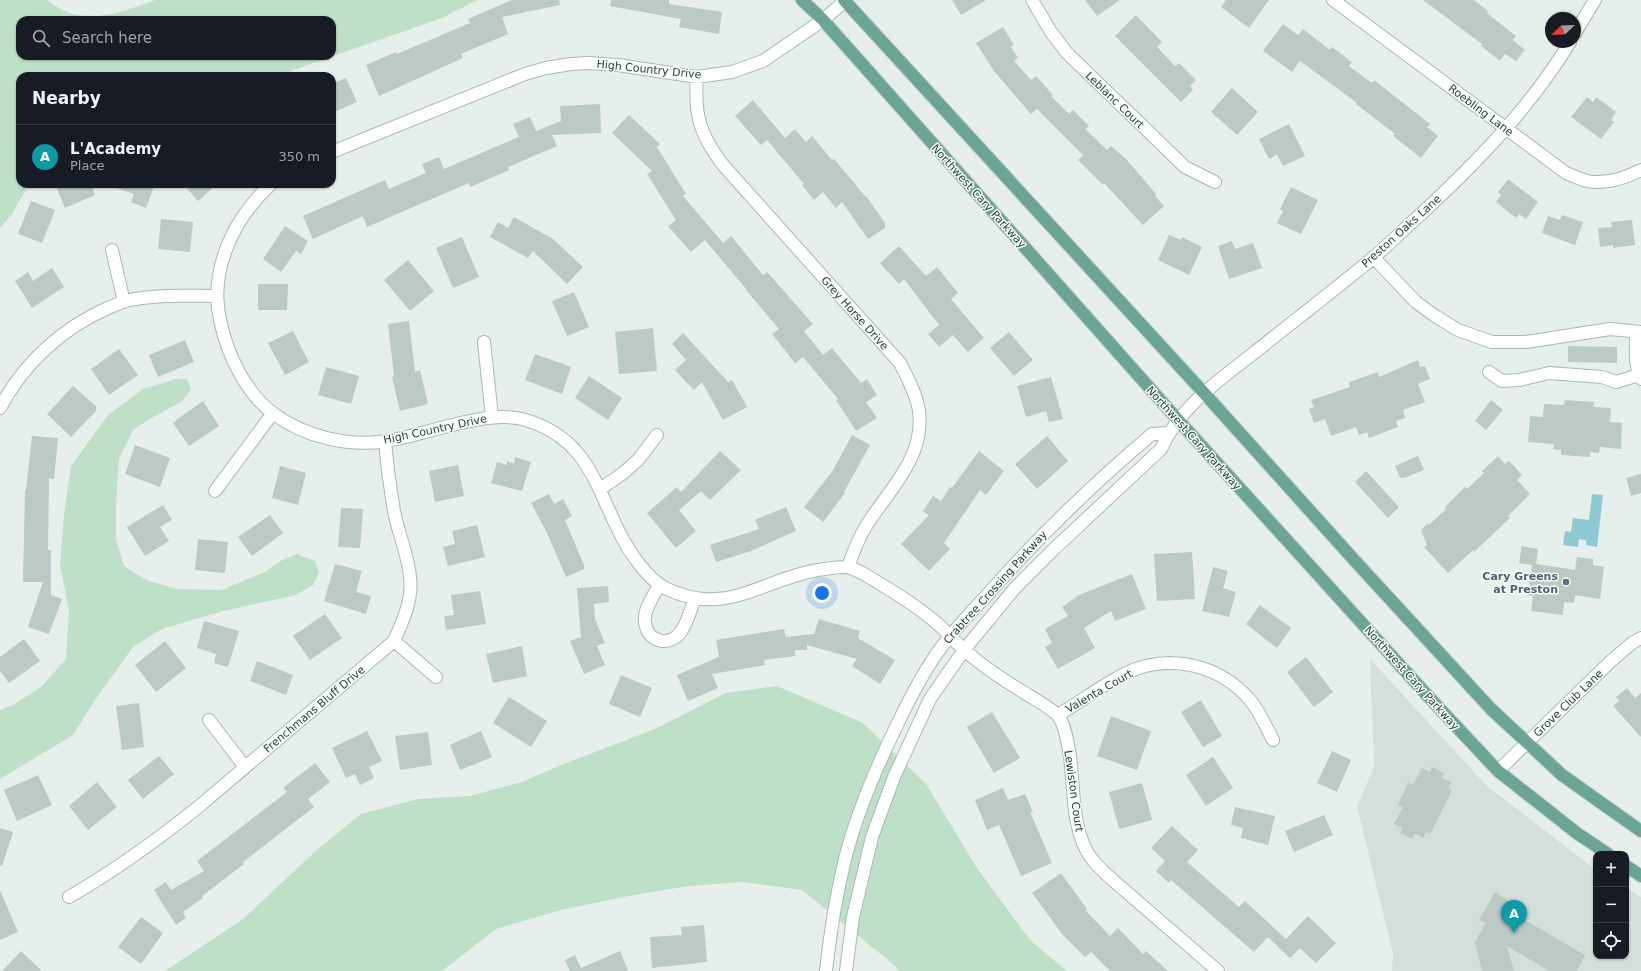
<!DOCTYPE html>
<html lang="en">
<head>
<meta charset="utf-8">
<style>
  :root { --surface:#171b24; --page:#242831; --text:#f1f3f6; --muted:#9ea1a6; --line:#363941; --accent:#ea580c }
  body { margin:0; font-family:"DejaVu Sans",sans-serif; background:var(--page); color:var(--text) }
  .controls { position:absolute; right:12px; bottom:12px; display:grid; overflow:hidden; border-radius:8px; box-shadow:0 1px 3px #0004 }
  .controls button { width:36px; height:36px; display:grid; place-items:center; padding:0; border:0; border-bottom:1px solid var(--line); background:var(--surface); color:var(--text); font:20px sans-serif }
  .compass { position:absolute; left:1545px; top:12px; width:36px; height:36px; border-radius:50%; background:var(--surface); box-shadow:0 1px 3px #0004; rotate:247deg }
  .you { position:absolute; left:822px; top:593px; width:14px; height:14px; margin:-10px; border:3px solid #fff; border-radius:50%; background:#1a73e8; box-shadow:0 0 0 6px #1a73e833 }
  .badge { display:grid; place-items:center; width:26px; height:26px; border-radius:50%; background:var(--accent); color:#fff; font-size:13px; font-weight:700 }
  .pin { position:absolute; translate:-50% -33px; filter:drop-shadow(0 1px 2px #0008) }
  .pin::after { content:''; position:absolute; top:21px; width:14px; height:12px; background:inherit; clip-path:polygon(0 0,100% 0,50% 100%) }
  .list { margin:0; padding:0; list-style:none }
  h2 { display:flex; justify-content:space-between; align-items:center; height:52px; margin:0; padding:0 16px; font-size:17px }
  h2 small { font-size:13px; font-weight:400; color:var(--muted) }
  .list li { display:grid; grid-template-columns:26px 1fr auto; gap:12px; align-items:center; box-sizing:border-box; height:64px; padding:0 16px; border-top:1px solid var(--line) }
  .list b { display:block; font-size:15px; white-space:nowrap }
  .list p { margin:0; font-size:13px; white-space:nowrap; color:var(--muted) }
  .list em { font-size:13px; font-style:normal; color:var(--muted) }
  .icon { flex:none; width:22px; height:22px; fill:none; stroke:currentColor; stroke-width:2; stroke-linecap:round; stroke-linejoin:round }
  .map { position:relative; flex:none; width:1641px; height:971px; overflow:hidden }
  .search { position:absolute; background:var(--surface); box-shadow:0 1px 3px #0004; left:16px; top:16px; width:320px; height:44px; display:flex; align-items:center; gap:10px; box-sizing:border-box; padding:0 14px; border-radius:12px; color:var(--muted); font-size:15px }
  .panel { position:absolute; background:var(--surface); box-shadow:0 1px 3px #0004; left:16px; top:72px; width:320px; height:116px; border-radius:12px }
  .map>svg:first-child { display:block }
</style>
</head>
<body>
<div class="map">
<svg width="1641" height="971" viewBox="0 0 1641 971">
  <rect width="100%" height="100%" fill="#e6efeb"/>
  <!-- built -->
  <path fill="#d4dfda" d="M 1370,659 L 1487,786 L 1596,870 L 1596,956 L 1626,956 L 1626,888 L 1641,897 L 1641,971 L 1392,971 L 1393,953 L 1357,807 L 1374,767 Z"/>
  <!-- green -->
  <path fill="#bfe0c8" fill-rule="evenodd" d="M 0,0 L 48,0 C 80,29 120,13 155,0 L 478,0 L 442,18 L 276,76 L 20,76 L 20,184 L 29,184 L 12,214 L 0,228 ZM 20,20 L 332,20 L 332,56 L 20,56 Z
    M 176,379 L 187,379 L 191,390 L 181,402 L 153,417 L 133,430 L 119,459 L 116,505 L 116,539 L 124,566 L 146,580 L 177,589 L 221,590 L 265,572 L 282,560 L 297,554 L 315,561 L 319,573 L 313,585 L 296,595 L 223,611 L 162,629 L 133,647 L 95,700 L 73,735 L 0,779 L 0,710 L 13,705 L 41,687 L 66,659 L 69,611 L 60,565 L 64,515 L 71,466 L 108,415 L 143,389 Z
    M 777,686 L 863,723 L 926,784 L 977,868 L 1030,940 L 1067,971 L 899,971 L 893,964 L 802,890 L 743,882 L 688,886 L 623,897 L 561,910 L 496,929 L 442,971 L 165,971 L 243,919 L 318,849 L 361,814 L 418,799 L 470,796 L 522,782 L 561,765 L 655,729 L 726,693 Z"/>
  <!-- water -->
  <path fill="#8ec9d4" d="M 1592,494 L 1603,495 L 1597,547 L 1586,545 L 1586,540 L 1579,539 L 1578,547 L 1563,545 L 1565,531 L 1571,532 L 1573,518 L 1589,520 Z"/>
  <!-- building -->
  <path fill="#bbcac4" d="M 512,0 L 559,0 L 560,5 L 502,17 L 508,34 L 461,54 L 463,58 L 379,96 L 366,65 L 396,52 L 397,54 L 470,23 L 468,19 Z
    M 611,0 L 669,0 L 669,4 L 722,12 L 719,34 L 679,27 L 681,19 L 610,6 Z
    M 952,0 L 986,0 L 961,15 Z
    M 1085,0 L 1120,0 L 1097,16 Z
    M 1226,0 L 1269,0 L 1249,28 L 1221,7 Z
    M 1423,0 L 1474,0 L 1488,11 L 1487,13 L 1516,36 L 1513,40 L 1525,50 L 1516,61 L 1505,54 L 1500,61 L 1481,46 L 1482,44 Z
    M 1136,15 L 1162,42 L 1157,47 L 1175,66 L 1179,63 L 1196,80 L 1190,86 L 1193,90 L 1181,102 L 1115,36 Z
    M 1283,24 L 1298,35 L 1303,29 L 1330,50 L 1332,47 L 1352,62 L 1349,66 L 1372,83 L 1374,80 L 1430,124 L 1427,127 L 1438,136 L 1421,158 L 1393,136 L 1395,134 L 1356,104 L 1357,103 L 1300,61 L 1292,72 L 1263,51 Z
    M 1003,27 L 1014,45 L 1011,47 L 1018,58 L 1014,61 L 1031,80 L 1036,76 L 1053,95 L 1051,96 L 1069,114 L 1073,110 L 1089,126 L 1085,129 L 1107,150 L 1111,146 L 1127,160 L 1156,194 L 1155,196 L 1164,206 L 1143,225 L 1104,183 L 1103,185 L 1078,160 L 1083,155 L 1037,109 L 1031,114 L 994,71 L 976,43 Z
    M 346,78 L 357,102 L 332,113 L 332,84 Z
    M 1232,88 L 1258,112 L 1237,135 L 1211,112 Z
    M 1587,97 L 1593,102 L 1596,97 L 1616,112 L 1611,120 L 1614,122 L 1601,139 L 1571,117 Z
    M 753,100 L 785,138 L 795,129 L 806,142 L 812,136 L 832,160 L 834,159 L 865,196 L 866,196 L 885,223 L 885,228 L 868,239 L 842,202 L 836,208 L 823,192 L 814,200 L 802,185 L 804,184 L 767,140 L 761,145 L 735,116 Z
    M 600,104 L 601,133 L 552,135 L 557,146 L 508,167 L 509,170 L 470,187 L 469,183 L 367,227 L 363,216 L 313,239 L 303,216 L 385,180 L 389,189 L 426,173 L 422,164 L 439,157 L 444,169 L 519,137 L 513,124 L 530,117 L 536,131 L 561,121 L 560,106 Z
    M 629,115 L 660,144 L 657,147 L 686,194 L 683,196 L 723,243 L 731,236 L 763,275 L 767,272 L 813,324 L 804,331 L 823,355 L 832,348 L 861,383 L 867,379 L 877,395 L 866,402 L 877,418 L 856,431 L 836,400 L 838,399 L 803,357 L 795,363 L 772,334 L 779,329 L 746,290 L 747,290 L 705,240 L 691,252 L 668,226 L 676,220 L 647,174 L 652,171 L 612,133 Z
    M 1289,124 L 1305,156 L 1283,166 L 1277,155 L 1269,159 L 1259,139 Z
    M 1508,179 L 1538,202 L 1526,219 L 1519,214 L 1516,218 L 1496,202 L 1501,195 L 1498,192 Z
    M 55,184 L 91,184 L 95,195 L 65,208 Z
    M 110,184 L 155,184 L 146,208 L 131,202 L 134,194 L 110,186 Z
    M 183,184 L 217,184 L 198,201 Z
    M 1291,187 L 1318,200 L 1301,234 L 1277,223 L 1283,211 L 1280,209 Z
    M 31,201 L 55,210 L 42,243 L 18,234 Z
    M 1562,215 L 1583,222 L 1575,245 L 1542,233 L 1548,216 L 1560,220 Z
    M 514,217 L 553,239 L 583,267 L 567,284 L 533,251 L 528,258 L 490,237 L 498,222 L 508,228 Z
    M 161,219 L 193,222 L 190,252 L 158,249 Z
    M 1632,220 L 1635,245 L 1613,248 L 1613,245 L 1600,247 L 1598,228 L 1612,227 L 1611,222 Z
    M 285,226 L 308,241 L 301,254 L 296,251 L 281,272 L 263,259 Z
    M 1169,235 L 1181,240 L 1182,237 L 1202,247 L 1189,275 L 1158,260 Z
    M 462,237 L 479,277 L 453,288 L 436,248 Z
    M 1232,241 L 1235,249 L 1253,243 L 1262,268 L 1229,279 L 1218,246 Z
    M 899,246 L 926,276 L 937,267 L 958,293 L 951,299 L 984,338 L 968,352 L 953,335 L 939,347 L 928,334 L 939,325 L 904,279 L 899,284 L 880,263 Z
    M 408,260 L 434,291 L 410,311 L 384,280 Z
    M 52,268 L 64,287 L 32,308 L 15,281 L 28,272 L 33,281 Z
    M 258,284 L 288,284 L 287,310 L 258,310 Z
    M 574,292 L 589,327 L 567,336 L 552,301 Z
    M 409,321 L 415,372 L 420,370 L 428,404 L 400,411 L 392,377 L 394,376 L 388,324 Z
    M 653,328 L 657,371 L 619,374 L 615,332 Z
    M 293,331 L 309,362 L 285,375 L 268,343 Z
    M 1009,332 L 1033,360 L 1014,376 L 990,348 Z
    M 683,333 L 728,382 L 732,380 L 747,407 L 723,420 L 702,382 L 694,390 L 675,370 L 686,360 L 672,344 Z
    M 185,340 L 194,362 L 158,377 L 149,355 Z
    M 1568,346 L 1617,347 L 1617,363 L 1568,362 Z
    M 119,349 L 138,375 L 109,395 L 91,369 Z
    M 535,354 L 571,367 L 562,394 L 525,380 Z
    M 1418,360 L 1420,367 L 1425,366 L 1430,379 L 1418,384 L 1425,402 L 1403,410 L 1405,418 L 1396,421 L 1398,427 L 1369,438 L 1367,432 L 1359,435 L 1356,427 L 1331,436 L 1325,419 L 1314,423 L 1309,409 L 1314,407 L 1311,400 L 1350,387 L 1349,382 L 1378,372 L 1379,377 Z
    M 326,367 L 359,376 L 351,404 L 318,395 Z
    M 589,376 L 622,398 L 608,420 L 575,398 Z
    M 1051,377 L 1063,419 L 1049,422 L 1046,411 L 1026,417 L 1017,386 Z
    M 73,386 L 96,406 L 96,411 L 71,437 L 47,414 Z
    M 1491,400 L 1503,410 L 1486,430 L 1475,421 Z
    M 1565,400 L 1594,402 L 1593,407 L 1611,408 L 1610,422 L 1622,423 L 1621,449 L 1600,447 L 1599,453 L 1590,452 L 1590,457 L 1561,455 L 1561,450 L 1553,449 L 1554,444 L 1528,442 L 1530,416 L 1543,417 L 1544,404 L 1564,405 Z
    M 203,401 L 219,426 L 189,446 L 173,423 L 176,421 L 176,420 Z
    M 852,435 L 870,445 L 844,492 L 845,493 L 823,522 L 804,507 L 832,472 Z
    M 32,436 L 58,438 L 54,479 L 49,478 L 48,550 L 51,550 L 51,595 L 62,599 L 49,634 L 28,627 L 43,582 L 23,582 L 25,490 L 26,490 Z
    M 1047,436 L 1068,461 L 1037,489 L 1015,464 Z
    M 135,445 L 170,458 L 160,487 L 125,474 Z
    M 720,451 L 741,470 L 710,500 L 701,491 L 679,510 L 696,531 L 676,548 L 647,513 L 677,487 L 681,492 Z
    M 979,451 L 1004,471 L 986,495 L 980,490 L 944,543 L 950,549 L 929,571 L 901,544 L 929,515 L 923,511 L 933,496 L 941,501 L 950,487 L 952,488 Z
    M 1418,456 L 1424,470 L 1404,478 L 1400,478 L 1395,466 Z
    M 1498,456 L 1505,464 L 1509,461 L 1522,475 L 1517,480 L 1530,494 L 1508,516 L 1510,518 L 1474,552 L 1473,550 L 1448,573 L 1424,547 L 1427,545 L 1421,530 L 1428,523 L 1429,525 L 1446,509 L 1445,507 L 1465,487 L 1467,489 L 1484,473 L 1482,471 Z
    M 515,457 L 531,462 L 522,491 L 491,483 L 497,462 L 507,465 L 507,461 L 514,464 Z
    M 458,465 L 464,496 L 435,502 L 429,471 Z
    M 280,466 L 306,473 L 298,505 L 272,498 Z
    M 1366,471 L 1399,507 L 1388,518 L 1355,482 Z
    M 1641,474 L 1641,493 L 1631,496 L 1626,478 Z
    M 549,494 L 554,504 L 563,499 L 572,516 L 565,520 L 584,565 L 584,569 L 566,577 L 547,533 L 531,503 Z
    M 163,505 L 172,520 L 160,527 L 169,541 L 145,556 L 127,527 Z
    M 786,507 L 796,531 L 751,551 L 716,562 L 710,545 L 759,529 L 755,520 Z
    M 341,508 L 363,509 L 360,548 L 338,547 Z
    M 270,515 L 283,533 L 252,556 L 238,537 Z
    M 477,525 L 485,557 L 448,566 L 443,547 L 455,544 L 452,531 Z
    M 198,539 L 228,542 L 225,573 L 195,570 Z
    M 1522,546 L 1538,549 L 1536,564 L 1575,570 L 1577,557 L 1593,559 L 1593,565 L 1604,567 L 1600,599 L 1575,595 L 1574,603 L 1564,602 L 1563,615 L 1531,611 L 1533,596 L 1528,595 L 1532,565 L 1519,563 Z
    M 1192,552 L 1195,599 L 1157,601 L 1154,554 Z
    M 335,564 L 362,571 L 356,592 L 371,596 L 366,614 L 324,601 Z
    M 1213,567 L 1228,571 L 1223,588 L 1236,592 L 1229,617 L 1202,611 Z
    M 1132,574 L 1146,609 L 1115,621 L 1111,611 L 1084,628 L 1095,648 L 1058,669 L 1045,647 L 1052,643 L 1045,629 L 1068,616 L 1062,607 L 1079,595 Z
    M 608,586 L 609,602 L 594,604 L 595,619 L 605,643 L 597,646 L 605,665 L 584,674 L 570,641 L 581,637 L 577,588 Z
    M 480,591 L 486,624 L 446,630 L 444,616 L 454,615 L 451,595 Z
    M 1260,605 L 1291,628 L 1277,648 L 1246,624 Z
    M 325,614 L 342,638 L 310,660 L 293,636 Z
    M 819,619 L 860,631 L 858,638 L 895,660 L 880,684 L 852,666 L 857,659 L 807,645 L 807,650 L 795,650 L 795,656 L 764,660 L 765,665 L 712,674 L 718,688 L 688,701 L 677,675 L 719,657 L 716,640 L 784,629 L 786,637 L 814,634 Z
    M 204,621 L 239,631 L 228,667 L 214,663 L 216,654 L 197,648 Z
    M 24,639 L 40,661 L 9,683 L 0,671 L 0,657 Z
    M 165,641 L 186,668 L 156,692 L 135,665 Z
    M 522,646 L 527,676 L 493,683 L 486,654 Z
    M 1306,657 L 1333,692 L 1314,707 L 1287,672 Z
    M 257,661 L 293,675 L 286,695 L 250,681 Z
    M 621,675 L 652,688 L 640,717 L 609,704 Z
    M 1627,688 L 1635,698 L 1641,693 L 1641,737 L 1613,706 L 1619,701 L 1616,697 Z
    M 509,697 L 547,721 L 531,747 L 493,723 Z
    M 1201,700 L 1222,736 L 1203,747 L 1181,712 Z
    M 139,703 L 144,747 L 122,750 L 116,706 Z
    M 992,712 L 1020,758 L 994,773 L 967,727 Z
    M 1111,716 L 1151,731 L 1137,770 L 1097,756 Z
    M 367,731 L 382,761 L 369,767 L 374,778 L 360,785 L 355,774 L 346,778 L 332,748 Z
    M 481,731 L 492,757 L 460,770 L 450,745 Z
    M 428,732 L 432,765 L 400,770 L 395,736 Z
    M 1332,751 L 1351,760 L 1337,792 L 1317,783 Z
    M 159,756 L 174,774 L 143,799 L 128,780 Z
    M 1213,757 L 1233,788 L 1206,806 L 1186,775 Z
    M 315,763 L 330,782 L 308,799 L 314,807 L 243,862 L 244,864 L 202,896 L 203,898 L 183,912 L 186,918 L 176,925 L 154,890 L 166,882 L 171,890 L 204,871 L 197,861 L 287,792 L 283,788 Z
    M 1432,767 L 1444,773 L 1442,778 L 1451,782 L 1448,788 L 1452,790 L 1430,834 L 1426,832 L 1423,838 L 1415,834 L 1412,839 L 1400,833 L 1402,828 L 1394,824 L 1403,807 L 1398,805 L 1408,783 L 1413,785 L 1422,768 L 1430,772 Z
    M 38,775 L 52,805 L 17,821 L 4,790 Z
    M 97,782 L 117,807 L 88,830 L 69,806 Z
    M 1142,783 L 1152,820 L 1119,829 L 1109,792 Z
    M 1003,788 L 1008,800 L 1025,794 L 1033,812 L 1030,812 L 1052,863 L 1021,876 L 999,825 L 987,830 L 975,800 Z
    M 1235,807 L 1275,816 L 1268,845 L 1241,838 L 1243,828 L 1231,825 Z
    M 1324,815 L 1333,835 L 1294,852 L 1285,831 Z
    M 1172,826 L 1198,850 L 1187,862 L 1239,907 L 1245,901 L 1286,939 L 1308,916 L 1336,943 L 1316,963 L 1300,948 L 1290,958 L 1268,937 L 1254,952 L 1171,880 L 1169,883 L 1156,871 L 1165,861 L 1151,848 Z
    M 0,828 L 13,832 L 2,866 L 0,865 Z
    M 1061,873 L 1087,909 L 1086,911 L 1110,936 L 1118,928 L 1143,954 L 1146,951 L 1168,971 L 1110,971 L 1091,952 L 1085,957 L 1062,934 L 1032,893 Z
    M 0,890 L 18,932 L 0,940 Z
    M 1495,892 L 1517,907 L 1513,913 L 1585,955 L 1577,971 L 1549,971 L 1507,946 L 1514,971 L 1482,971 L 1475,942 L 1486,923 L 1479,920 Z
    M 141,917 L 163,933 L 141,964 L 118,947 Z
    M 704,925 L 707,962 L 652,968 L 650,937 L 682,935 L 681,927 Z
    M 21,951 L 42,971 L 2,971 Z
    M 620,951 L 628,971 L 570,971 L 565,960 L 575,955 L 581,968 Z"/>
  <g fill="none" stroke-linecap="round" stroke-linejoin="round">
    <!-- minor casing -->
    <g stroke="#a8b8b2" stroke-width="14">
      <path id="minor" d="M 1032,0 L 1051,32 L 1067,53 L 1185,167 L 1215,182
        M 1333,0 L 1566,173 C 1573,176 1580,179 1587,181 C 1606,185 1625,178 1641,170
        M 1575,33 L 1595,0
        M 697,77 C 694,115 700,135 723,165 L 900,363 C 907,377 917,395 919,411 C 925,455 892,487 870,520 C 860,534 854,550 848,567
        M 332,152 L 525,74 L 546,68 L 571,64 L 587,63 L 618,65 L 697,77 L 732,72 L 763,61 L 823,20 L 846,0
        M 271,184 C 234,218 209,269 220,320 C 227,354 246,394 274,414 C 305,437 349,447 386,441 C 426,435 484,410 522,419 C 602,440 597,512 640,565 C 647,574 654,582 665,588 C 726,618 760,580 818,570 C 826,569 836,567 845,567 C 857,568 872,579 882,585 C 902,597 922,610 939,625 C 951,636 961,649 974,658 C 988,670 1004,680 1020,690 C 1030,697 1053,708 1059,717 C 1065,726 1067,739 1069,750 C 1075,785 1070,828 1091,858 C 1098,867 1107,875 1115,882 L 1218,971
        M 112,250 L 124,302
        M 1373,257 L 1416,302 L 1435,316 L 1458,330 L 1492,342 L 1526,342 L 1610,329 L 1641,332
        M 1636,332 C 1636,347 1634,366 1641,379
        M 484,342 L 492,417
        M 1489,372 L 1502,381 L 1519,380 L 1549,373 L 1602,377 L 1616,382 L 1639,375
        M 0,408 C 23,364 62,328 108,308 C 113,306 119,303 125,301 C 154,294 186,296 216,296
        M 600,489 L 622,474 L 638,460 L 657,435
        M 215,491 L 273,413
        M 659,585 C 654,595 643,610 645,622 C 647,643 671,648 682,630 C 688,621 691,608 695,598
        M 394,641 L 436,677
        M 1058,715 C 1080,702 1104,684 1126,673 C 1169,653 1219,664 1250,700 C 1260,712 1266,727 1273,740
        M 209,720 L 245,767
        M 1498,771 L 1611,661 L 1632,643 L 1641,638
        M 69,897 C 114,871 157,840 197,808 L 394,641 C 403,621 413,599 410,577 C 408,554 398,533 394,511 C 390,488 387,465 385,442
        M 826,971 C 830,933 836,896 845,859 C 857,812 876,768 897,725 C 909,700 923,672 940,649 C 954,630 971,612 987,595 C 1038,537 1093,484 1152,434 L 1168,433
        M 846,971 L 853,917 L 872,837 L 894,777 L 930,699 L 964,650 L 1015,588 L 1054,549 L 1161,449 C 1179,407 1220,380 1255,352 C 1294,321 1334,290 1373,258 C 1389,244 1404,229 1420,215 C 1476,163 1530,108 1570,42"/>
    </g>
    <!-- primary casing -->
    <g stroke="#c2cac8" stroke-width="14">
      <path id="primary" d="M 802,0 L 823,20 L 1178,420 L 1426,694 L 1498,771 L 1578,834 L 1608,854
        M 844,0 L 1204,393 L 1356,562 L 1491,709 L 1562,775 L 1641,831
        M 1626,866 L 1641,876"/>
    </g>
    <!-- minor -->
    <use href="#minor" stroke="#fff" stroke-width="12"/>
    <!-- primary -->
    <use href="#primary" stroke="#6aa596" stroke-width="12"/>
  </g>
  <!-- markers -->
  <circle fill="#5c6f8a" stroke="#f7fbf9" stroke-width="1.5" cx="1566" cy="582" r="4"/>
  <g text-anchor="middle" stroke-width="3" stroke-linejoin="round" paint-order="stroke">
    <!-- street labels -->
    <g font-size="11" fill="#24423a" stroke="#f7fbf9">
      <text transform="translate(649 69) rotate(6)" y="4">High Country Drive</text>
      <text transform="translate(1115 100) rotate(44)" y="4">Leblanc Court</text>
      <text transform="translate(1481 110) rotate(37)" y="4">Roebling Lane</text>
      <text transform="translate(979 196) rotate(48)" y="4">Northwest Cary Parkway</text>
      <text transform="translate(1401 231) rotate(-42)" y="4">Preston Oaks Lane</text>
      <text transform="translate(855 313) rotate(48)" y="4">Grey Horse Drive</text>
      <text transform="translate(435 429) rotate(-12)" y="4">High Country Drive</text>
      <text transform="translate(1194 438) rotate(48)" y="4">Northwest Cary Parkway</text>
      <text transform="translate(995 587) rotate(-48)" y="4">Crabtree Crossing Parkway</text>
      <text transform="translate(1412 678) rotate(48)" y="4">Northwest Cary Parkway</text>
      <text transform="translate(1099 691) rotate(-30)" y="4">Valenta Court</text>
      <text transform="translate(1568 703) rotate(-44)" y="4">Grove Club Lane</text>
      <text transform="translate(314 709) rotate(-40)" y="4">Frenchmans Bluff Drive</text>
      <text transform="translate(1074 791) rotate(82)" y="4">Lewiston Court</text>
    </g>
    <!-- service labels -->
    <g font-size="11" font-weight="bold" fill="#4e5e75" stroke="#f7fbf9" text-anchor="end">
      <text x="1558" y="580">Cary Greens<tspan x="1558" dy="13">at Preston</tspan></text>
    </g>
  </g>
</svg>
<div class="controls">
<button>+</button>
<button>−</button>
<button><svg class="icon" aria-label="locate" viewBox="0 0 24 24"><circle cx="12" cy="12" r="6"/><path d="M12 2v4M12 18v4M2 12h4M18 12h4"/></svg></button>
</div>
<svg class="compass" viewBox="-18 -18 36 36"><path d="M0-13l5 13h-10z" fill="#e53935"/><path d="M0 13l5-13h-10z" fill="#9ea1a6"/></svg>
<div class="you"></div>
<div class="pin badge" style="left:1514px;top:933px;background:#0f9aa8">A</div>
<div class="search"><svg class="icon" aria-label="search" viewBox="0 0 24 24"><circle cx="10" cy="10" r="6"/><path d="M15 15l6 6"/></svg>Search here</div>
<section class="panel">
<h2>Nearby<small></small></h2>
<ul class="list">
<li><span class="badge" style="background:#0f9aa8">A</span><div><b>L'Academy</b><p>Place</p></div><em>350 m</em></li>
</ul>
</section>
</div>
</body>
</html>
